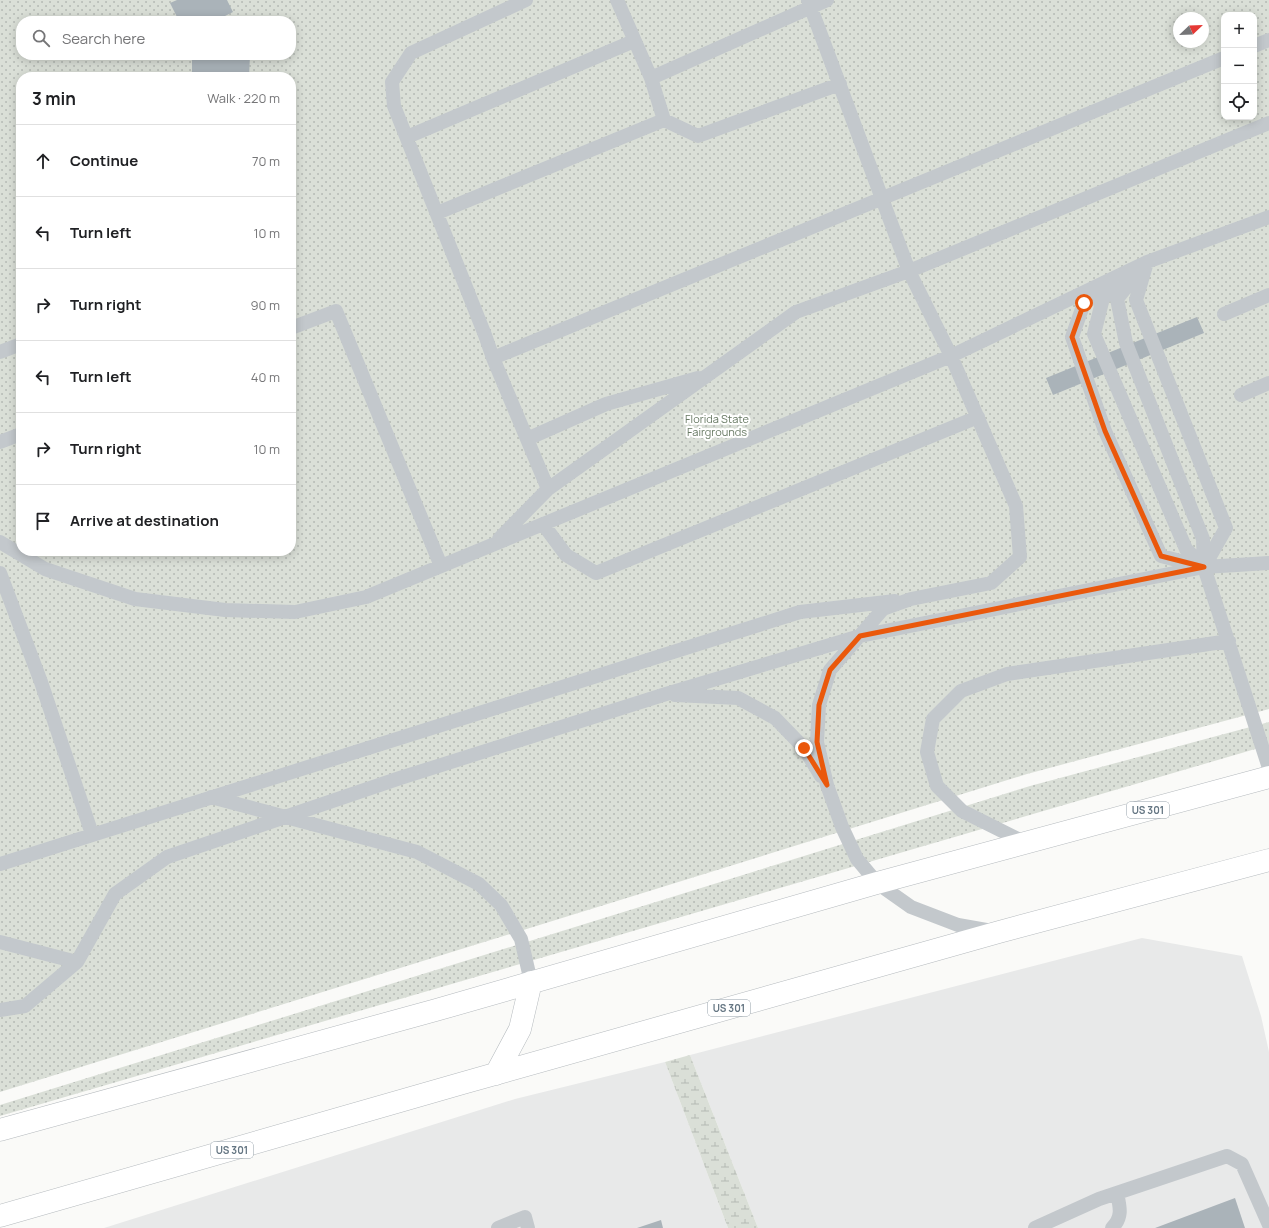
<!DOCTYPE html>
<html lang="en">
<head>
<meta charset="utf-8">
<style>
  :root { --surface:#fff; --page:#f2f2f2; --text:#202124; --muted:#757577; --line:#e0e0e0 }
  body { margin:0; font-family:Manrope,sans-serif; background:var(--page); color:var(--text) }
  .controls { position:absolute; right:12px; top:12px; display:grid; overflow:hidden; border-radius:8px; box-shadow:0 2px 10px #0003 }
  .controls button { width:36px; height:36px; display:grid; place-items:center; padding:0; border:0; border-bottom:1px solid var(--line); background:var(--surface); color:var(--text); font:20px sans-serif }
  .compass { position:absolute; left:1173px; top:12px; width:36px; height:36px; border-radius:50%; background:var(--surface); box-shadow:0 2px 10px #0003; rotate:67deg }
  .stop { position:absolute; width:12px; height:12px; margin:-9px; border:3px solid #ea580c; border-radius:50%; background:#fff }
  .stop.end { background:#ea580c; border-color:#fff; box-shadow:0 1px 4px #0008 }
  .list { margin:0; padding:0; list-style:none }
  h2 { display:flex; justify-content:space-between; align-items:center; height:52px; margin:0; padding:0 16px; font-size:17px }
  h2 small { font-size:13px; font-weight:400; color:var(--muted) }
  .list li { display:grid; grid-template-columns:26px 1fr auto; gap:12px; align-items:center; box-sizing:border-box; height:72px; padding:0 16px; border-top:1px solid var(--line) }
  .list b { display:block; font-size:15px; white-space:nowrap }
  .list em { font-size:13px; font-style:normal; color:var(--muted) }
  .icon { flex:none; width:22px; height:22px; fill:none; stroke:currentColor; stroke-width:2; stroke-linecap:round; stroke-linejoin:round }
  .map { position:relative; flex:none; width:1269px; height:1228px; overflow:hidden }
  .search { position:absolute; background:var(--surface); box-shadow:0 2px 10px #0003; left:16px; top:16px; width:280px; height:44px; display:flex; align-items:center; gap:10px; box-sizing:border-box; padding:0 14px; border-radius:16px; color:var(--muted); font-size:15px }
  .panel { position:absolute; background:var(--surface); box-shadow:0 2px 10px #0003; left:16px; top:72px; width:280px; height:484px; border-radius:16px }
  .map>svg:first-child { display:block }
</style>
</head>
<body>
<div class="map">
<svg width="1269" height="1228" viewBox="0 0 1269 1228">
  <defs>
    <pattern id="wetland-marsh" width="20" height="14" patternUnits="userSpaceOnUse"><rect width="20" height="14" fill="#dadfd7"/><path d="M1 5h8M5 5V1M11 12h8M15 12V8" fill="none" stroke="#b4b9b4"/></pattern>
    <pattern id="park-dots" width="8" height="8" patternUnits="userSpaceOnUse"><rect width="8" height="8" fill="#dadfd7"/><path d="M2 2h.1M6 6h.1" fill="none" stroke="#b4b9b4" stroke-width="1.8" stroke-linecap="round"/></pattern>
  </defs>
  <rect width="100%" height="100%" fill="#fafaf8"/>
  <!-- built -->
  <path fill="#e8e9e9" d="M 1142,938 L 1242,956 L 1261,1016 L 1269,1052 L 1269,1228 L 758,1228 L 690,1055 Z
    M 665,1062 L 728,1228 L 104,1228 L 515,1099 Z"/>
  <!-- wetland -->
  <path fill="url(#wetland-marsh)" d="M 690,1055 L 758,1228 L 728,1228 L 665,1062 Z"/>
  <!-- park -->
  <path fill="url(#park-dots)" fill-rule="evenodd" d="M 0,0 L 1269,0 L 1269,709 L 1027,774 L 0,1092 ZM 1224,15 L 1254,15 L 1254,117 L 1224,117 ZM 1179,18 L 1203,18 L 1203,42 L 1179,42 ZM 21,21 L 291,21 L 291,55 L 21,55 ZM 21,77 L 291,77 L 291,551 L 21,551 Z
    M 1269,722 L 1269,745 L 0,1116 L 0,1105 L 1030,786 Z"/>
  <!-- building -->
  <path fill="#aab3b9" d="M 177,0 L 227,0 L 233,12 L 215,21 L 179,21 L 170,3 Z
    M 192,55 L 250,55 L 249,77 L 192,77 Z
    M 291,297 L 296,314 L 291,315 Z
    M 1197,317 L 1204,333 L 1053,395 L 1046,378 Z
    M 1235,1198 L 1245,1228 L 1155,1228 Z
    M 661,1220 L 663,1228 L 637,1228 Z"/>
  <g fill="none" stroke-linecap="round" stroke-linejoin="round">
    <!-- primary casing -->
    <g stroke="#b5babe" stroke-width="23">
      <path id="primary" d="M 496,1074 L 520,1029 L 531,982
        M 0,1130 L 436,1010 L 877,883 L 1269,777
        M 0,1216 L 463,1083 L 999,932 L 1269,860"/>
    </g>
    <!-- service -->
    <path stroke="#c3c8cc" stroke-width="14" d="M 617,0 L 651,78
      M 808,0 L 909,271 L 951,356 L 1016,506 L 1020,557 L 991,583 L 911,599 L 883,609 L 830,670 L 819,705 L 817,742 L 827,785 L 842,827 L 857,859 L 877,883 L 911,907 L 958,925 L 992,931
      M 827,0 L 651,78 L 664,120 L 698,136 L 840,84
      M 1254,46 L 1269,40
      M 407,137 L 634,41
      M 437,213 L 664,120
      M 1147,262 L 1136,300 L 1226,528 L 1204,567
      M 1130,276 L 1103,298 L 1094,334 L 1186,549 L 1203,566
      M 1129,284 L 1117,299 L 1126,343 L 1203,539 L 1204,567
      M 1100,293 L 1084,303 L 1072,337 L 1105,431 L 1161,556 L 1204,567 L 1269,768
      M 1224,314 L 1269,295
      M 291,328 L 336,311 L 441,566
      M 0,352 L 21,344
      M 493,358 L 485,335 L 394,106 L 392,82 L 411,53 L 526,0
      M 1241,395 L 1269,383
      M 527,439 L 606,404 L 698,378
      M 0,442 L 21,434
      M 548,489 L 493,358 L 1224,58
      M 543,524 L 566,555 L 596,573 L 978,417
      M 499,539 L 548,489 L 796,312 L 909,271 L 1269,123
      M 0,542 L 45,569 L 135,599 L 225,610 L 295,612 L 366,597 L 951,356 L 1147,262 L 1269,217
      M 0,573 L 41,682 L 92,834
      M 675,695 L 738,698 L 775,718 L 804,748 L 821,776
      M 211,797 L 417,852 L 479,884 L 501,905 L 521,939 L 531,982
      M 1026,843 L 962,811 L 937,786 L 927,752 L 933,719 L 961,691 L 1007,674 L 1229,641
      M 0,864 L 800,612 L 895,601
      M 0,942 L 77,962
      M 0,1010 L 25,1006 L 77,962 L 115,894 L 167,857 L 400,778 L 666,694 L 860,636 L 1204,567 L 1269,563
      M 498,1228 L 525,1217 L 528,1228
      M 1035,1228 L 1099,1199 L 1227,1156 L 1242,1164 L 1269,1225
      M 1112,1228 C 1123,1217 1120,1207 1117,1193"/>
    <!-- primary -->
    <use href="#primary" stroke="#fff" stroke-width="22"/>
  </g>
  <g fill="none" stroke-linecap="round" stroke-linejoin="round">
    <!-- route -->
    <path stroke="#ea580c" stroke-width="5" d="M 804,748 L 827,785 L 817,742 L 819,705 L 830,670 L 860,636 L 1204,567 L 1161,556 L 1105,431 L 1072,337 L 1084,303"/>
  </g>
  <g text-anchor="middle" stroke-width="4" stroke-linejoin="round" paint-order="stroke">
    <!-- shield labels -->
    <g fill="#fff" stroke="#939fa8" stroke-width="1">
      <rect x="1127" y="802" width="42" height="16" rx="3"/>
      <rect x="708" y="1000" width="42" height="16" rx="3"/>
      <rect x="211" y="1142" width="42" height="16" rx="3"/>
    </g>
    <g font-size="10" font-weight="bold" fill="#657683">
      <text x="1148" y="814">US 301</text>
      <text x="729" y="1012">US 301</text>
      <text x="232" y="1154">US 301</text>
    </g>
    <!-- park labels -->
    <g font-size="11" fill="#687a64" stroke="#fff">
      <text x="717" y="423">Florida State<tspan x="717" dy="13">Fairgrounds</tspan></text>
    </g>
  </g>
</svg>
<div class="controls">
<button>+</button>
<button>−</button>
<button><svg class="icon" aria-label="locate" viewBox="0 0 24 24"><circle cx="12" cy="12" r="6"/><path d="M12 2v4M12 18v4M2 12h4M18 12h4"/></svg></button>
</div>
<svg class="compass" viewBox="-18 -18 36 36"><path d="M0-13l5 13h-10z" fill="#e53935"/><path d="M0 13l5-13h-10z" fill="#757577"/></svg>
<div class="stop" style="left:1084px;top:303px"></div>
<div class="stop end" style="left:804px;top:748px"></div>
<div class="search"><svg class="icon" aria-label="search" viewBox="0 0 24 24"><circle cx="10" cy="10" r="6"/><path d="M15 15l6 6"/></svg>Search here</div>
<section class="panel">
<h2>3 min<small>Walk · 220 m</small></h2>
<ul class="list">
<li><svg class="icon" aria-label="ahead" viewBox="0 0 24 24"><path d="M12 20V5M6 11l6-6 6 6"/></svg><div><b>Continue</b></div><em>70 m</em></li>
<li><svg class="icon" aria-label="left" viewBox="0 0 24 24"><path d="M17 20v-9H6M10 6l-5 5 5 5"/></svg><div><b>Turn left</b></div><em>10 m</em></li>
<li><svg class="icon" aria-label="right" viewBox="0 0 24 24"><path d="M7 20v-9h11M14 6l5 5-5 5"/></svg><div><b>Turn right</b></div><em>90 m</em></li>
<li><svg class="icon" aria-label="left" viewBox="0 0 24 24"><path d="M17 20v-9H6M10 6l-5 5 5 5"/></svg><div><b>Turn left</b></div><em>40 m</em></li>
<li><svg class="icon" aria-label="right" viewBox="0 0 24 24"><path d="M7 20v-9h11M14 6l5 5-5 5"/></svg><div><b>Turn right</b></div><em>10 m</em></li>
<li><svg class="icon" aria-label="arrive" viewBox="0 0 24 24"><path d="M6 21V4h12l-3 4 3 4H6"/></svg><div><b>Arrive at destination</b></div></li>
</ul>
</section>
</div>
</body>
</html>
